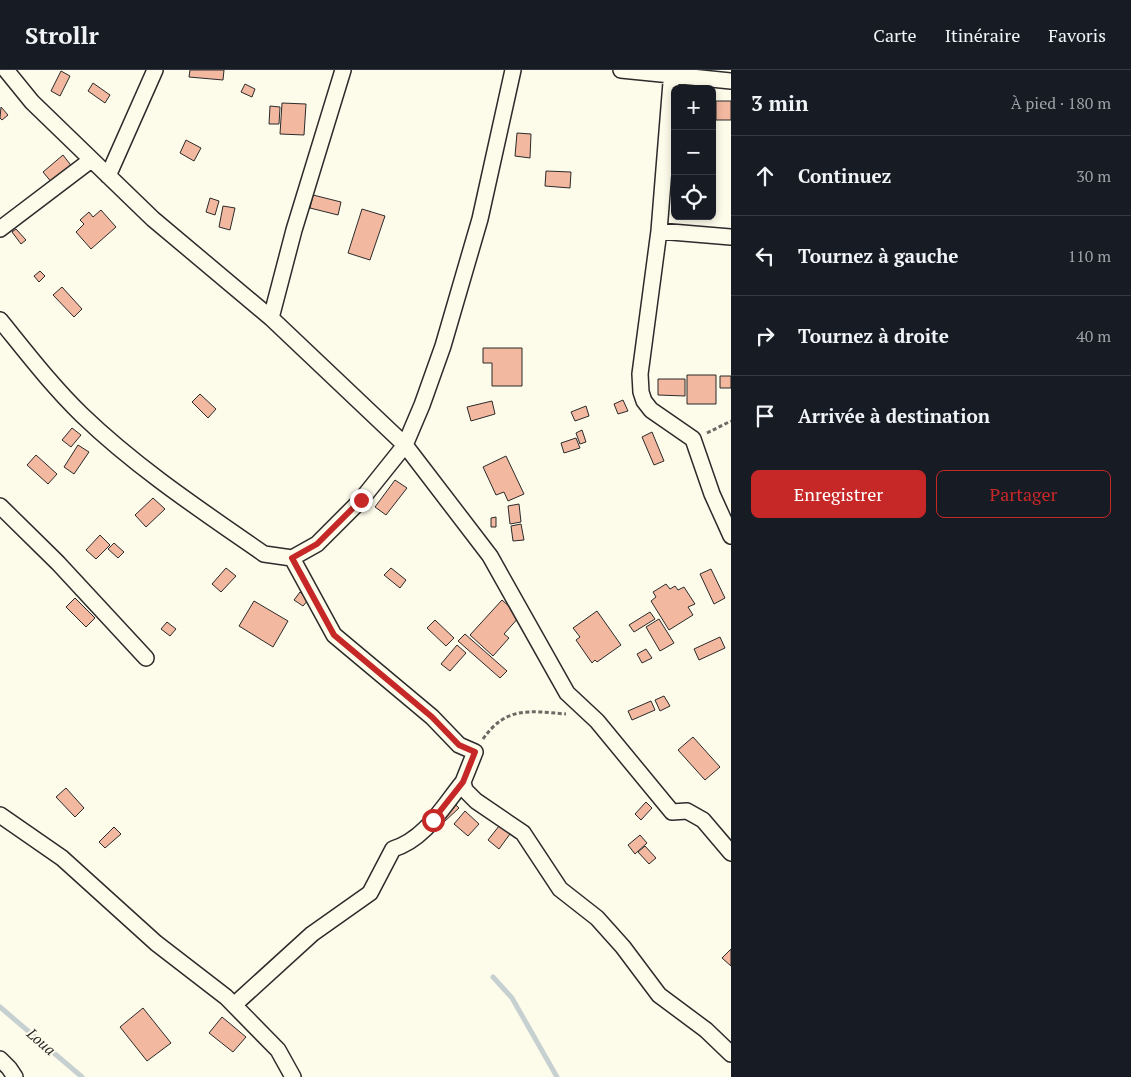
<!DOCTYPE html>
<html lang="fr">
<head>
<meta charset="utf-8">
<style>
  :root { --surface:#171b24; --page:#242831; --text:#f1f3f6; --muted:#9ea1a6; --line:#363941; --accent:#c62828 }
  body { margin:0; font-family:"PT Serif",serif; background:var(--page); color:var(--text) }
  .controls { position:absolute; right:15px; top:15px; display:grid; overflow:hidden; border-radius:8px; box-shadow:0 2px 8px #0003 }
  .controls button { width:45px; height:45px; display:grid; place-items:center; padding:0; border:0; border-bottom:1px solid var(--line); background:var(--surface); color:var(--text); font:25px sans-serif }
  .stop { position:absolute; width:15px; height:15px; margin:-11px; border:4px solid #c62828; border-radius:50%; background:#fff }
  .stop.end { background:#c62828; border-color:#fff; box-shadow:0 1px 5px #0008 }
  .list { margin:0; padding:0; list-style:none }
  h2 { display:flex; justify-content:space-between; align-items:center; height:65px; margin:0; padding:0 20px; font-size:21px }
  h2 small { font-size:16px; font-weight:400; color:var(--muted) }
  .list li { display:grid; grid-template-columns:32px 1fr auto; gap:15px; align-items:center; box-sizing:border-box; height:80px; padding:0 20px; border-top:1px solid var(--line) }
  .list b { display:block; font-size:19px; white-space:nowrap }
  .list em { font-size:16px; font-style:normal; color:var(--muted) }
  .actions { display:flex; gap:10px; padding:15px 20px }
  .actions a { flex:1; padding:11px 0; border:1px solid var(--accent); border-radius:8px; text-align:center; font-size:18px; color:var(--accent) }
  .actions .main { background:var(--accent); color:#fff }
  .icon { flex:none; width:28px; height:28px; fill:none; stroke:currentColor; stroke-width:2; stroke-linecap:round; stroke-linejoin:round }
  .map { position:relative; flex:none; width:731px; height:1007px; overflow:hidden }
  header { display:flex; align-items:center; gap:30px; box-sizing:border-box; height:70px; padding:0 25px; background:var(--surface); border-bottom:1px solid var(--line) }
  header strong { font-size:24px }
  nav { display:flex; gap:28px; margin-inline-start:auto; font-size:18px }
  main { display:flex }
  aside { flex:1; background:var(--surface) }
  .map>svg:first-child { display:block }
</style>
</head>
<body>
<header>
<strong>Strollr</strong>
<nav><a>Carte</a><a>Itinéraire</a><a>Favoris</a></nav>
</header>
<main>
<div class="map">
<svg width="731" height="1007" viewBox="0 0 731 1007">
  <rect width="100%" height="100%" fill="#fdfbea"/>
  <g fill="none" stroke-linecap="round" stroke-linejoin="round">
    <!-- stream -->
    <path stroke="#c7d0d0" stroke-width="5" d="M 493,907 L 512,928 L 557,1007
      M 0,937 L 82,1007"/>
  </g>
  <!-- building -->
  <path fill="#f2b8a0" stroke="#2b2b2b" d="M 190,0 L 224,0 L 223,10 L 189,7 Z
    M 61,1 L 70,6 L 60,26 L 51,21 Z
    M 93,13 L 110,25 L 105,33 L 88,21 Z
    M 245,14 L 255,19 L 252,27 L 241,22 Z
    M 716,31 L 731,31 L 731,50 L 716,50 Z
    M 282,33 L 306,34 L 304,65 L 280,64 Z
    M 270,36 L 280,37 L 279,54 L 269,54 Z
    M 1,37 L 8,45 L 2,50 L 0,48 Z
    M 517,63 L 531,64 L 530,88 L 515,86 Z
    M 186,70 L 201,78 L 194,91 L 180,83 Z
    M 63,85 L 73,98 L 53,114 L 43,102 Z
    M 546,101 L 571,102 L 570,118 L 545,116 Z
    M 313,125 L 341,132 L 338,145 L 310,138 Z
    M 210,128 L 219,131 L 215,145 L 206,142 Z
    M 223,136 L 235,138 L 230,160 L 219,157 Z
    M 362,139 L 385,146 L 370,190 L 348,183 Z
    M 101,140 L 116,157 L 91,179 L 76,162 L 84,154 L 80,150 L 89,142 L 93,147 Z
    M 16,159 L 26,170 L 21,174 L 12,162 Z
    M 40,201 L 45,206 L 39,212 L 34,206 Z
    M 62,217 L 82,239 L 74,247 L 53,225 Z
    M 483,278 L 522,278 L 522,316 L 492,316 L 492,293 L 483,293 Z
    M 687,305 L 716,305 L 716,334 L 687,334 Z
    M 720,306 L 731,306 L 731,318 L 720,318 Z
    M 658,309 L 685,309 L 685,326 L 658,325 Z
    M 200,324 L 216,339 L 208,348 L 192,332 Z
    M 623,330 L 628,341 L 618,344 L 614,334 Z
    M 492,331 L 495,344 L 471,351 L 467,337 Z
    M 586,336 L 589,346 L 575,351 L 571,342 Z
    M 72,358 L 81,365 L 71,377 L 62,370 Z
    M 582,360 L 586,372 L 580,374 L 576,363 Z
    M 652,362 L 664,391 L 654,395 L 642,367 Z
    M 576,368 L 580,378 L 564,383 L 561,373 Z
    M 78,375 L 89,382 L 74,404 L 64,397 Z
    M 36,385 L 57,404 L 48,414 L 27,395 Z
    M 506,386 L 524,424 L 508,431 L 504,422 L 496,425 L 483,397 Z
    M 395,410 L 407,418 L 386,445 L 375,437 Z
    M 153,428 L 165,439 L 146,457 L 135,445 Z
    M 519,434 L 521,452 L 510,454 L 508,436 Z
    M 496,447 L 496,457 L 491,457 L 491,448 Z
    M 521,454 L 524,470 L 513,471 L 511,456 Z
    M 100,465 L 110,475 L 96,489 L 86,480 Z
    M 114,473 L 124,482 L 118,488 L 108,479 Z
    M 226,498 L 236,506 L 221,522 L 212,514 Z
    M 391,498 L 406,510 L 400,518 L 384,505 Z
    M 711,499 L 725,528 L 714,534 L 700,504 Z
    M 666,514 L 670,519 L 675,516 L 678,520 L 684,517 L 695,534 L 688,537 L 693,545 L 669,560 L 651,531 L 656,527 L 653,522 Z
    M 300,522 L 309,529 L 303,536 L 294,530 Z
    M 75,528 L 95,548 L 86,557 L 66,537 Z
    M 502,530 L 520,546 L 504,564 L 509,568 L 493,586 L 470,565 Z
    M 254,531 L 288,551 L 273,577 L 239,556 Z
    M 597,541 L 621,575 L 597,592 L 595,590 L 592,593 L 576,570 L 580,567 L 573,558 Z
    M 650,542 L 655,549 L 634,562 L 629,555 Z
    M 659,549 L 674,573 L 660,581 L 646,557 Z
    M 435,550 L 454,568 L 446,576 L 427,558 Z
    M 167,552 L 176,559 L 170,566 L 161,559 Z
    M 465,564 L 507,601 L 500,608 L 458,571 Z
    M 720,567 L 725,578 L 699,590 L 694,579 Z
    M 457,575 L 466,583 L 450,601 L 441,594 Z
    M 646,579 L 652,588 L 642,593 L 637,584 Z
    M 664,626 L 670,636 L 660,641 L 655,630 Z
    M 651,631 L 655,640 L 632,650 L 628,641 Z
    M 693,667 L 720,697 L 705,710 L 678,680 Z
    M 66,718 L 84,738 L 75,747 L 56,727 Z
    M 646,732 L 652,738 L 641,750 L 635,744 Z
    M 454,733 L 459,738 L 444,752 L 439,747 Z
    M 465,741 L 479,754 L 468,766 L 454,754 Z
    M 499,756 L 510,764 L 499,779 L 488,770 Z
    M 114,757 L 121,764 L 105,778 L 99,772 Z
    M 640,765 L 647,773 L 635,784 L 628,775 Z
    M 645,776 L 656,788 L 649,794 L 638,782 Z
    M 731,879 L 731,896 L 722,888 Z
    M 143,938 L 171,973 L 147,991 L 120,957 Z
    M 222,947 L 246,967 L 233,982 L 209,963 Z"/>
  <g fill="none" stroke-linecap="round" stroke-linejoin="round">
    <!-- minor casing -->
    <g stroke="#2b2b2b" stroke-width="18">
      <path id="minor" d="M 6,0 L 32,32 L 153,149 L 271,248 L 405,375 L 490,486 L 567,623 L 597,651 L 672,742 L 687,741 L 703,750 L 731,783
        M 621,0 L 731,11
        M 672,0 L 659,161 L 640,304 L 641,322 L 644,331 L 651,340 L 693,369 L 712,424 L 731,466
        M 108,106 L 155,0
        M 0,159 L 91,90
        M 659,161 L 731,167
        M 271,248 L 294,160 L 343,0
        M 0,250 C 26,282 52,316 82,345 C 137,398 202,441 264,484 L 292,488 L 317,474 L 361,430 L 405,375 L 422,335 L 443,276 L 480,149 L 513,0
        M 0,436 L 58,493 L 146,588
        M 292,488 L 334,565 L 432,647 L 459,675 L 475,682 L 463,712 L 465,720 L 476,731 L 523,763 L 560,819 L 597,848 L 623,877 L 659,925 L 706,960 L 731,984
        M 0,745 L 62,788 L 156,873 L 226,927 L 278,980 L 293,1007
        M 234,935 L 312,864 L 370,823 L 393,779 C 425,769 442,738 463,712
        M 0,989 L 9,998 L 15,1007"/>
    </g>
    <!-- path -->
    <path stroke="#6a6964" stroke-width="3" stroke-dasharray="4 2.5" stroke-linecap="butt" d="M 707,363 L 731,351
      M 483,669 C 506,636 529,641 566,644"/>
    <!-- minor -->
    <use href="#minor" stroke="#fdfbea" stroke-width="15"/>
  </g>
  <g fill="none" stroke-linecap="round" stroke-linejoin="round">
    <!-- route -->
    <path stroke="#c62828" stroke-width="6" d="M 361,430 L 317,474 L 292,488 L 334,565 L 432,647 L 459,675 L 475,682 L 463,712 L 433,750"/>
  </g>
  <g text-anchor="middle" stroke-width="4" stroke-linejoin="round" paint-order="stroke">
    <!-- water labels -->
    <g font-size="15" font-style="italic" fill="#2b2b2b" stroke="#fdfbea">
      <text transform="translate(41 972) rotate(41)" y="5">Loua</text>
    </g>
  </g>
</svg>
<div class="controls">
<button>+</button>
<button>−</button>
<button><svg class="icon" aria-label="locate" viewBox="0 0 24 24"><circle cx="12" cy="12" r="6"/><path d="M12 2v4M12 18v4M2 12h4M18 12h4"/></svg></button>
</div>
<div class="stop" style="left:433px;top:750px"></div>
<div class="stop end" style="left:361px;top:430px"></div>
</div>
<aside>
<h2>3 min<small>À pied · 180 m</small></h2>
<ul class="list">
<li><svg class="icon" aria-label="ahead" viewBox="0 0 24 24"><path d="M12 20V5M6 11l6-6 6 6"/></svg><div><b>Continuez</b></div><em>30 m</em></li>
<li><svg class="icon" aria-label="left" viewBox="0 0 24 24"><path d="M17 20v-9H6M10 6l-5 5 5 5"/></svg><div><b>Tournez à gauche</b></div><em>110 m</em></li>
<li><svg class="icon" aria-label="right" viewBox="0 0 24 24"><path d="M7 20v-9h11M14 6l5 5-5 5"/></svg><div><b>Tournez à droite</b></div><em>40 m</em></li>
<li><svg class="icon" aria-label="arrive" viewBox="0 0 24 24"><path d="M6 21V4h12l-3 4 3 4H6"/></svg><div><b>Arrivée à destination</b></div></li>
</ul>
<div class="actions"><a class="main">Enregistrer</a><a>Partager</a></div>
</aside>
</main>
</body>
</html>
